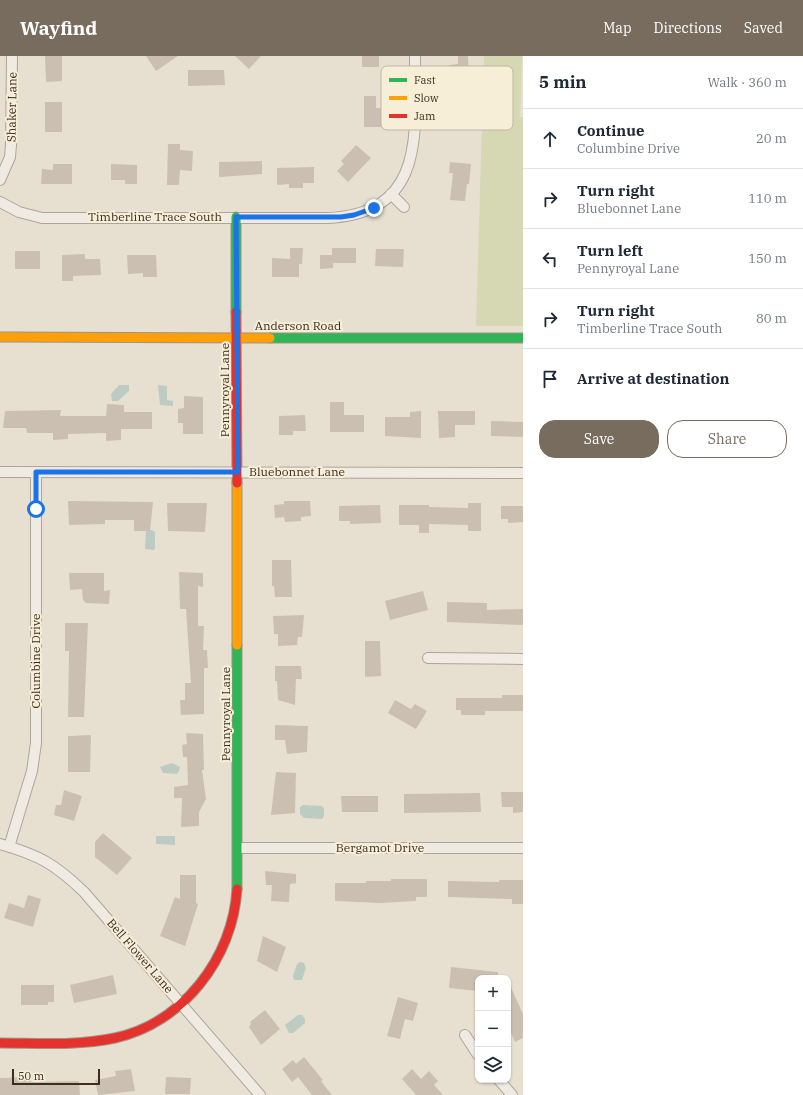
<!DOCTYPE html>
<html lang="en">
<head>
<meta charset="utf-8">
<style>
  :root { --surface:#fff; --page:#f6f6f7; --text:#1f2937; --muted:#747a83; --line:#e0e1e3; --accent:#786c5e }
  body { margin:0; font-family:"IBM Plex Serif",serif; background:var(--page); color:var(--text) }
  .controls { position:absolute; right:12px; bottom:12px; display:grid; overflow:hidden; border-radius:8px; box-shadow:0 1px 3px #0004 }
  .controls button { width:36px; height:36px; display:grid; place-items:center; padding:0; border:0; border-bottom:1px solid var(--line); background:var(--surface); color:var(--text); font:20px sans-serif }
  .scale { position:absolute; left:12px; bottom:10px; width:88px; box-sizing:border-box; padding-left:4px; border:2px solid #3d2e20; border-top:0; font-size:11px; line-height:14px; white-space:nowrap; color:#3d2e20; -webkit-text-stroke:3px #f7eed8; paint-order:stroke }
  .stop { position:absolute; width:12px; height:12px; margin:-9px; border:3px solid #1a73e8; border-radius:50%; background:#fff }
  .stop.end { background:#1a73e8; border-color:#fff; box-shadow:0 1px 4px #0008 }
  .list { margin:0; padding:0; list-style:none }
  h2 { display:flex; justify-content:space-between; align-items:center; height:52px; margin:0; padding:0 16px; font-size:17px }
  h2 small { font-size:13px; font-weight:400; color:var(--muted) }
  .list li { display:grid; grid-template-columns:26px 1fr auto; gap:12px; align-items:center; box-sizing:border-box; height:60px; padding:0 16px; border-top:1px solid var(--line) }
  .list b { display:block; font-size:15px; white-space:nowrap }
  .list p { margin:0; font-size:13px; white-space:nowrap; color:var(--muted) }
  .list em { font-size:13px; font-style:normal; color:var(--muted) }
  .actions { display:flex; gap:8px; padding:12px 16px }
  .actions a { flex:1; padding:9px 0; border:1px solid var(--accent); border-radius:16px; text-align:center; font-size:14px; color:var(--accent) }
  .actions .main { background:var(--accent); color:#fff }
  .icon { flex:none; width:22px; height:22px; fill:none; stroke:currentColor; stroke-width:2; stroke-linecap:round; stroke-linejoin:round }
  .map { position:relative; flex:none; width:523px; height:1039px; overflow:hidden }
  header { display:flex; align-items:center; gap:24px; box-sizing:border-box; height:56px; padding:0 20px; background:var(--accent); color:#fff }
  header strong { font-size:19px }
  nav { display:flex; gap:22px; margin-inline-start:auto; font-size:14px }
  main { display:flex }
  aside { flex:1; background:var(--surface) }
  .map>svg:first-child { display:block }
</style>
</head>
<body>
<header>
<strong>Wayfind</strong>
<nav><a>Map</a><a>Directions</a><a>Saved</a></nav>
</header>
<main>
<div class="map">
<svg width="523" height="1039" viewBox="0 0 523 1039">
  <rect width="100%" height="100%" fill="#e7e0d1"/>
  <!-- green -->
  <path fill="#d6d7b3" d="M 484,0 L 522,0 L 520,61 L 523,61 L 523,270 L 476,270 Z"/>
  <!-- water -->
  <path fill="#bcccc2" d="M 119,329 L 129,329 L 129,335 L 118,345 L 112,345 L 111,338 Z
    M 158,329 L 167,330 L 167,344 L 173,345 L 173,350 L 160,349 Z
    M 146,474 L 152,474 L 155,476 L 155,493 L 153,494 L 145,493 Z
    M 172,707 L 180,711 L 179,715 L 177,718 L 163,717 L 160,711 Z
    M 303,749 L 322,750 L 324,752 L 324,760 L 322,763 L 304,762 L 300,758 L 300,751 Z
    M 156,780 L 175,780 L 175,789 L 156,788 Z
    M 300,906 L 304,907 L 306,912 L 302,924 L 294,924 L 293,920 L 297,908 Z
    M 298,959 L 302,959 L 305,963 L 305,967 L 293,977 L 289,977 L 285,969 Z"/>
  <!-- building -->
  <path fill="#cbbfb2" d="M 45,0 L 62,0 L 62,25 L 46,26 Z
    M 146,0 L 178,0 L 156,15 Z
    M 235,0 L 261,0 L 249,13 Z
    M 362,0 L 379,0 L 379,11 L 362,11 Z
    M 458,0 L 468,0 L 469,23 L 449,24 L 449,9 L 458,8 Z
    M 188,14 L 224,14 L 225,29 L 188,30 Z
    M 364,40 L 376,40 L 376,52 L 382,52 L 381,71 L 364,71 Z
    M 45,46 L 62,46 L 62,76 L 45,76 Z
    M 168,88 L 180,88 L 180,94 L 193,95 L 192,115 L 180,114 L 179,129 L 167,129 Z
    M 356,89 L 371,102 L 348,126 L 337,115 L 344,108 L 341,105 Z
    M 262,105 L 262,118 L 219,121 L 219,106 Z
    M 450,106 L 471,108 L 469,128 L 467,128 L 465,145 L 450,144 L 453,117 L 449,117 Z
    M 53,108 L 72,108 L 72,128 L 41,128 L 42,113 L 53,114 Z
    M 111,108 L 137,109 L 137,128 L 125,128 L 125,124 L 111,124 Z
    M 314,111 L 314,127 L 303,127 L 303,132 L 289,132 L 289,128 L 277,129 L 277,112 Z
    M 290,192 L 303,192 L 302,208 L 299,208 L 299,221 L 272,221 L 272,202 L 290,203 Z
    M 332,192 L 356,192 L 356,207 L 333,207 L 333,212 L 320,213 L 320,199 L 332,199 Z
    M 376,193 L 404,193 L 403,211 L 375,210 Z
    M 15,195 L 40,195 L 40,213 L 15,213 Z
    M 85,198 L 85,203 L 100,203 L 101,219 L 73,220 L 73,225 L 62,225 L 62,199 Z
    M 127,199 L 156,199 L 157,221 L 143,221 L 143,217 L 128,218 Z
    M 184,340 L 203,341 L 203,378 L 183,378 L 183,367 L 178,367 L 178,353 L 184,352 Z
    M 330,346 L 344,346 L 344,359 L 364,359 L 364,376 L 330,376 Z
    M 107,348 L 124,349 L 124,356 L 152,356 L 152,373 L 121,373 L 121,384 L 106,385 L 106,377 L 68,378 L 68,383 L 53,384 L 53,377 L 27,377 L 26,372 L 3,372 L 5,355 L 61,354 L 60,360 L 106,360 Z
    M 421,355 L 421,382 L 385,380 L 385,361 L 410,361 L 410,356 Z
    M 438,355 L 475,355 L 475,369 L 455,369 L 455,381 L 439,382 Z
    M 305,359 L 306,375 L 293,375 L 293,379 L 279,379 L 279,360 Z
    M 491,365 L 523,366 L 523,381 L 491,380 Z
    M 68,445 L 153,446 L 150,475 L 134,475 L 134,464 L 105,464 L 105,468 L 69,469 Z
    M 284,445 L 310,445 L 311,460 L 301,461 L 301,465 L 285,466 L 284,461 L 275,462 L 274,449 L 284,448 Z
    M 167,447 L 207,447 L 205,476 L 168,475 Z
    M 468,447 L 481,447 L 481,475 L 468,475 L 468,469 L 429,468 L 429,477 L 419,477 L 419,469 L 399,469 L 399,449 L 429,449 L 429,451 L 468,452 Z
    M 380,449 L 381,467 L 350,468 L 350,465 L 339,465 L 339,450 Z
    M 501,450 L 523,450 L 523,466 L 508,467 L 508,463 L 501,463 Z
    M 272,504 L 291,504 L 292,541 L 275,541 L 274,530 L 272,530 Z
    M 179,516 L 203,517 L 203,531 L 198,530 L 198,570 L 204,570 L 203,594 L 207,594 L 208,612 L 204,612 L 204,658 L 181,659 L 180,644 L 185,644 L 185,627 L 191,627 L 186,553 L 180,553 Z
    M 69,517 L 104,517 L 104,535 L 110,534 L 109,548 L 86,547 L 83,544 L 82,533 L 70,534 Z
    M 423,535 L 428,554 L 390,564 L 385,545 Z
    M 447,546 L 487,547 L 487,554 L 523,553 L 523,569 L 447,566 Z
    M 304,559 L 302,581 L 298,581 L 297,589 L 278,590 L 278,578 L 274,578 L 273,560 Z
    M 65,567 L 88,567 L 84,661 L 68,661 L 69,595 L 65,595 Z
    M 365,585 L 380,585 L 381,620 L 365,621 Z
    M 275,610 L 301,610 L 302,623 L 296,623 L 295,649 L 278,644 L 277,625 L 275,625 Z
    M 502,639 L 523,639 L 523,655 L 485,655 L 485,659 L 461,659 L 461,654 L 456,654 L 456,642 L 502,642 Z
    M 395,644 L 411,653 L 415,648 L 427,655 L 416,673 L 388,657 Z
    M 275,669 L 308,670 L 307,696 L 287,698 L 285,684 L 275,684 Z
    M 186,677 L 203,678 L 204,714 L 202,714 L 206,743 L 199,756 L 199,770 L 181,771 L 182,742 L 174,742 L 174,731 L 188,729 L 187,701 L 183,701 L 182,689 L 187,688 Z
    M 91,679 L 90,716 L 68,716 L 68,680 Z
    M 276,716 L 296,717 L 295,757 L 271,759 Z
    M 64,734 L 82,740 L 74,765 L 54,759 L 56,749 L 61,749 Z
    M 501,736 L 523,736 L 523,756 L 513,757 L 513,751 L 502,751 Z
    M 480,737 L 481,756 L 404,757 L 404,738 Z
    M 341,740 L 378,740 L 378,756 L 342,756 Z
    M 103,777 L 132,802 L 117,819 L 95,801 L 95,786 Z
    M 265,815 L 296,818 L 296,827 L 290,828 L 289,846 L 271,845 L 272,829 L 266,829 Z
    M 180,819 L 196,819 L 196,847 L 198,848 L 185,890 L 160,880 L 175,841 L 180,843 Z
    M 391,823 L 427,823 L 427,841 L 416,841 L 416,845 L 380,847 L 335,845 L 335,827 L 366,827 L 366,825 L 391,825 Z
    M 499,824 L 523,824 L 523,848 L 512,848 L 512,843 L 448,841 L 448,825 L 499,826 Z
    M 28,839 L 41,843 L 33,871 L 4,862 L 9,847 L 24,852 Z
    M 263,880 L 286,891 L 277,916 L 257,905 Z
    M 451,911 L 498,916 L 498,922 L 478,922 L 478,935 L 449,932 Z
    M 113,919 L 117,938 L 74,947 L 70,929 Z
    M 508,925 L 523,958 L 523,982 L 515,986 L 508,970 Z
    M 21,929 L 54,929 L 54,946 L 48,946 L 48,949 L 21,949 Z
    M 398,941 L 418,947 L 413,965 L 405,963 L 400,983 L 387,980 Z
    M 265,954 L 280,973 L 261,989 L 249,971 L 251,968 L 250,966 Z
    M 304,1001 L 323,1024 L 321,1025 L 332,1039 L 312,1039 L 298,1021 L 292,1026 L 282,1013 L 293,1004 L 296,1008 Z
    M 131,1013 L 135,1035 L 98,1039 L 95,1024 L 116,1020 L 115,1015 Z
    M 412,1013 L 421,1023 L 429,1015 L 438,1025 L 434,1029 L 443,1039 L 416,1039 L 402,1023 Z
    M 31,1021 L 31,1026 L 79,1025 L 80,1039 L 0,1039 L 0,1022 Z
    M 166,1021 L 191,1022 L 190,1038 L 165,1038 Z"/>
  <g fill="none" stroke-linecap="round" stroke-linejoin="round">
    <!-- street casing -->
    <g stroke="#ada599" stroke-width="12">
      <path id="street" d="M 0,124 L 10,101 L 11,89 L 12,0
        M 391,138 L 404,151
        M 0,146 L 19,156 L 42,162 L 327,162 C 428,158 415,74 415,0
        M 0,416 L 523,417
        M 428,602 L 523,603
        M 0,788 C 39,799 55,808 84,836 L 260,1039
        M 9,791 L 32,715 L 36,687 L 36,416
        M 238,792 L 523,792
        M 465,979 L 478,999
        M 499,1024 L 512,1039"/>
    </g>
    <!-- fast casing -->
    <g stroke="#9c958a" stroke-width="11">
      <path id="fast" d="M 236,161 L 236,256
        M 270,282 L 523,282
        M 237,589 L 237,833"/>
    </g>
    <!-- slow casing -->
    <g stroke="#9c958a" stroke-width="11">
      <path id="slow" d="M 0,281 L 270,282
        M 237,427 L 237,589"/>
    </g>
    <!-- jam casing -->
    <g stroke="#9c958a" stroke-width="11">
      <path id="jam" d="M 236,256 L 237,427
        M 0,987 C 38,987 77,990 115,982 C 183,967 233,902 237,833"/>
    </g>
    <!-- street -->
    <use href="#street" stroke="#efebe3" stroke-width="10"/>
    <!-- fast -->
    <use href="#fast" stroke="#30b455" stroke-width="9"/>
    <!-- slow -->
    <use href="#slow" stroke="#ff9f0a" stroke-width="9"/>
    <!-- jam -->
    <use href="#jam" stroke="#e5322d" stroke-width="9"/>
  </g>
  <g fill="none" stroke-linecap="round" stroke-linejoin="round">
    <!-- route -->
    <path stroke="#1a73e8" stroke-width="5" d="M 36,453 L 36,416 L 238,416 L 236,161 L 341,161 L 354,159 L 374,152"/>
  </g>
  <g text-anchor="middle" stroke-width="4" stroke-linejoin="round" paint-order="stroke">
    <!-- street labels -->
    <g font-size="12" fill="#3d2e20" stroke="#f7eed8">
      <text transform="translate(12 51) rotate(-89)" y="4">Shaker Lane</text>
      <text x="155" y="165">Timberline Trace South</text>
      <text x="298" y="274">Anderson Road</text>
      <text transform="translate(225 334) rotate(-90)" y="4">Pennyroyal Lane</text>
      <text x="297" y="420">Bluebonnet Lane</text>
      <text transform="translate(36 605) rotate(-90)" y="4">Columbine Drive</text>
      <text transform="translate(226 658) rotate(-90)" y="4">Pennyroyal Lane</text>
      <text x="380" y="796">Bergamot Drive</text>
      <text transform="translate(140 900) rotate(49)" y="4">Bell Flower Lane</text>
    </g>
  </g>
  <!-- legend -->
  <rect x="381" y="10" width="132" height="64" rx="6" fill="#f7eed8" stroke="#bfb4a1" stroke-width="1"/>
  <rect x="389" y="22" width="18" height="4" fill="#30b455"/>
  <rect x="389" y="40" width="18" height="4" fill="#ff9f0a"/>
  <rect x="389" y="58" width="18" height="4" fill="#e5322d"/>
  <g font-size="11" fill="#3d2e20">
    <text x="414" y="28">Fast</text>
    <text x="414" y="46">Slow</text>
    <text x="414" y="64">Jam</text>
  </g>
</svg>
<div class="controls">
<button>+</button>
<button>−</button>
<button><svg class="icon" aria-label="layers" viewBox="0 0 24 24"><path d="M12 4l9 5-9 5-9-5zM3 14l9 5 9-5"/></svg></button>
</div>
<div class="scale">50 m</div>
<div class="stop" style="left:36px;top:453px"></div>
<div class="stop end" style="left:374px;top:152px"></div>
</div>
<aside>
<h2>5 min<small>Walk · 360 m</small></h2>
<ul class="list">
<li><svg class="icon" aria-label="ahead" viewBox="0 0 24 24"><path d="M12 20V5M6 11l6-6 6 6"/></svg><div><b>Continue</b><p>Columbine Drive</p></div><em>20 m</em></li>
<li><svg class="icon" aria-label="right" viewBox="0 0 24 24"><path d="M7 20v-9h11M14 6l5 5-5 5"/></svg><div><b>Turn right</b><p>Bluebonnet Lane</p></div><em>110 m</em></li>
<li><svg class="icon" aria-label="left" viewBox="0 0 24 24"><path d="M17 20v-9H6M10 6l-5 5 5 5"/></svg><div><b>Turn left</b><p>Pennyroyal Lane</p></div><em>150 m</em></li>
<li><svg class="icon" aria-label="right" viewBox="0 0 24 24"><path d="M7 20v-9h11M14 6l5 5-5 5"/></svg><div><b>Turn right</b><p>Timberline Trace South</p></div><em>80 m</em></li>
<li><svg class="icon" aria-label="arrive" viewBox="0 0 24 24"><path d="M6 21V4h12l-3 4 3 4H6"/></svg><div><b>Arrive at destination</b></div></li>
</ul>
<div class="actions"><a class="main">Save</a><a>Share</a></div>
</aside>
</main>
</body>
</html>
